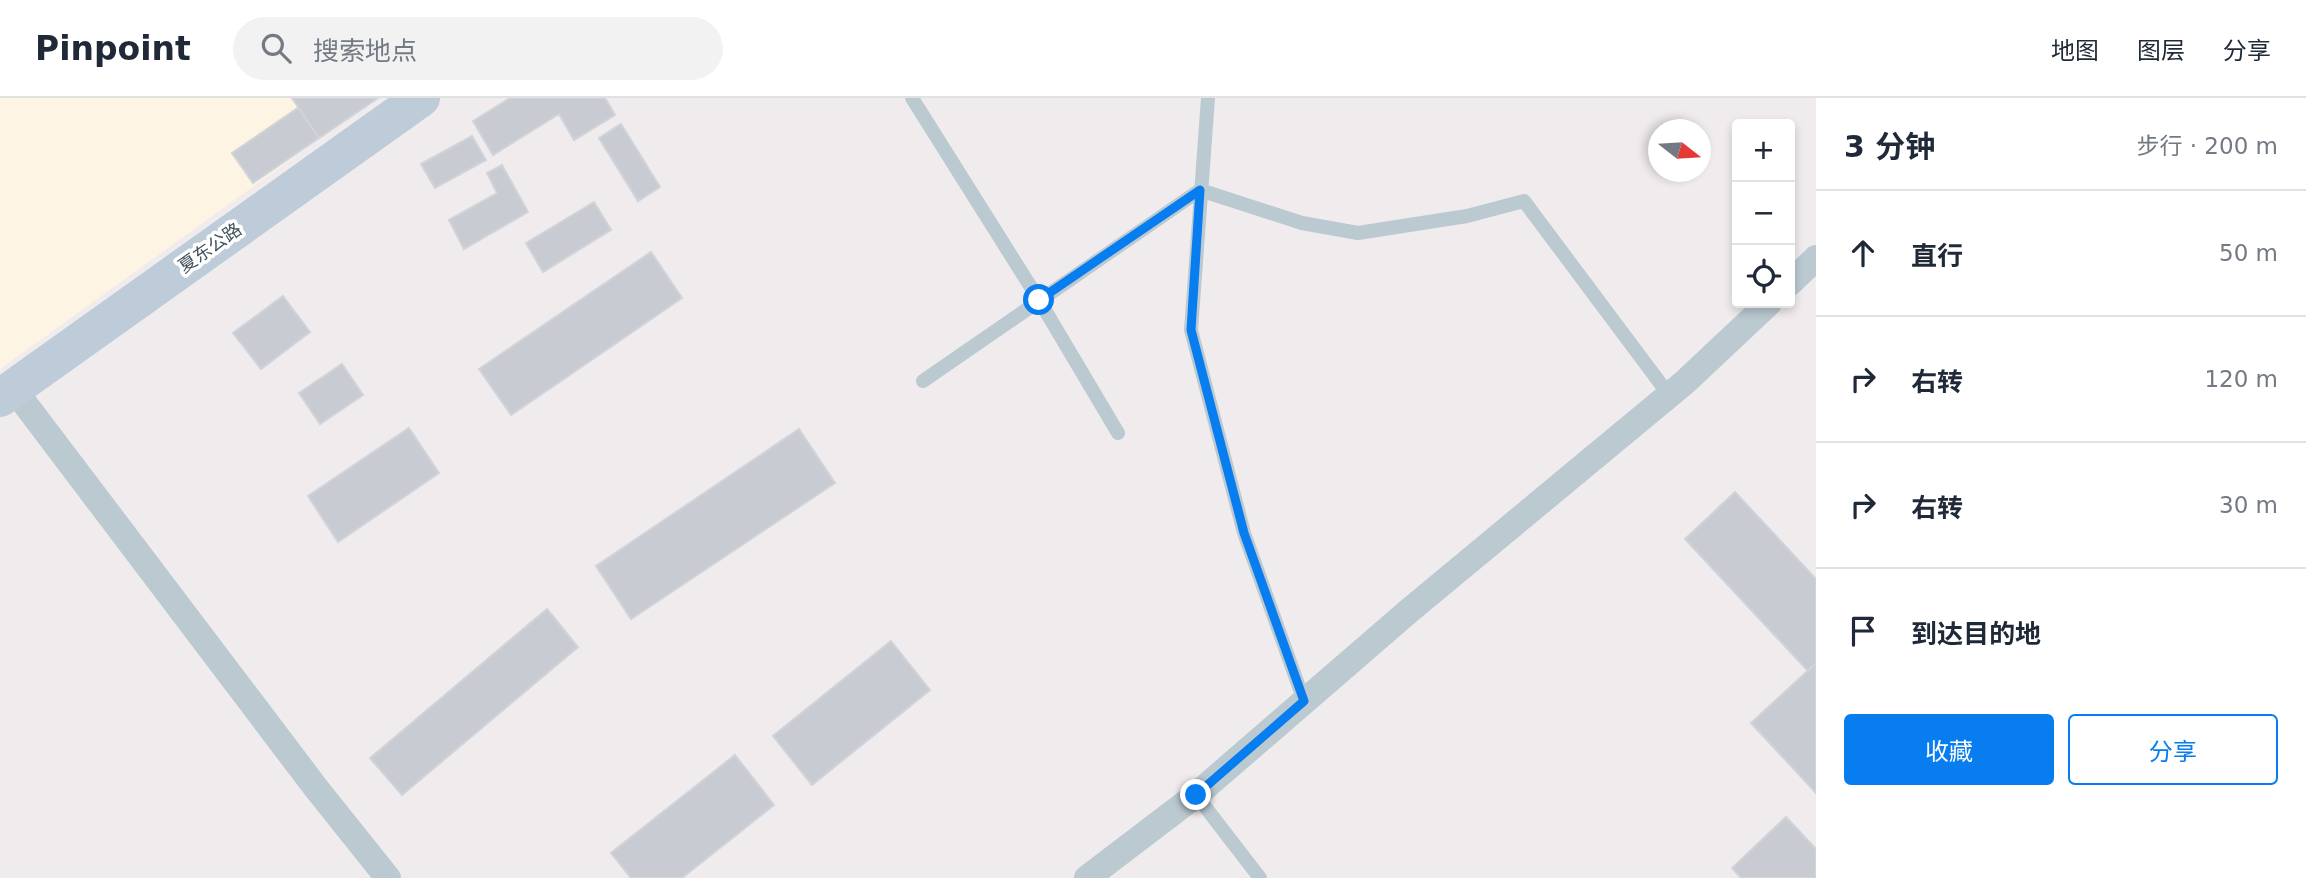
<!DOCTYPE html>
<html lang="zh">
<head>
<meta charset="utf-8">
<style>
  :root { --surface:#fff; --page:#f2f2f3; --text:#1f2937; --muted:#747a83; --line:#e0e1e3; --accent:#077def }
  body { margin:0; font-family:"DejaVu Sans","Noto Sans SC",sans-serif; background:var(--page); color:var(--text) }
  .controls { position:absolute; right:21px; top:21px; display:grid; overflow:hidden; border-radius:7px; box-shadow:0 4px 10px #0003 }
  .controls button { width:63px; height:63px; display:grid; place-items:center; padding:0; border:0; border-bottom:2px solid var(--line); background:var(--surface); color:var(--text); font:35px sans-serif }
  .compass { position:absolute; left:1648px; top:21px; width:63px; height:63px; border-radius:50%; background:var(--surface); box-shadow:0 4px 10px #0003; rotate:107deg }
  .stop { position:absolute; width:21px; height:21px; margin:-16px; border:5px solid #077def; border-radius:50%; background:#fff }
  .stop.end { background:#077def; border-color:#fff; box-shadow:0 2px 7px #0008 }
  .list { margin:0; padding:0; list-style:none }
  h2 { display:flex; justify-content:space-between; align-items:center; height:91px; margin:0; padding:0 28px; font-size:30px }
  h2 small { font-size:23px; font-weight:400; color:var(--muted) }
  .list li { display:grid; grid-template-columns:46px 1fr auto; gap:21px; align-items:center; box-sizing:border-box; height:126px; padding:0 28px; border-top:2px solid var(--line) }
  .list b { display:block; font-size:26px; white-space:nowrap }
  .list em { font-size:23px; font-style:normal; color:var(--muted) }
  .actions { display:flex; gap:14px; padding:21px 28px }
  .actions a { flex:1; padding:16px 0; border:2px solid var(--accent); border-radius:7px; text-align:center; font-size:24px; color:var(--accent) }
  .actions .main { background:var(--accent); color:#fff }
  .icon { flex:none; width:38px; height:38px; fill:none; stroke:currentColor; stroke-width:2; stroke-linecap:round; stroke-linejoin:round }
  .map { position:relative; flex:none; width:1816px; height:780px; overflow:hidden }
  header { display:flex; align-items:center; gap:42px; box-sizing:border-box; height:98px; padding:0 35px; background:var(--surface); border-bottom:2px solid var(--line) }
  header strong { font-size:33px }
  nav { display:flex; gap:38px; margin-inline-start:auto; font-size:24px }
  .search { width:490px; height:63px; background:var(--page); display:flex; align-items:center; gap:18px; box-sizing:border-box; padding:0 24px; border-radius:38px; color:var(--muted); font-size:26px }
  main { display:flex }
  aside { flex:1; background:var(--surface) }
  .map>svg:first-child { display:block }
</style>
</head>
<body>
<header>
<strong>Pinpoint</strong>
<div class="search"><svg class="icon" aria-label="search" viewBox="0 0 24 24"><circle cx="10" cy="10" r="6"/><path d="M15 15l6 6"/></svg>搜索地点</div>
<nav><a>地图</a><a>图层</a><a>分享</a></nav>
</header>
<main>
<div class="map">
<svg width="1816" height="780" viewBox="0 0 1816 780">
  <rect width="100%" height="100%" fill="#f0eced"/>
  <!-- commercial -->
  <path fill="#fdf4e3" d="M 0,0 L 376,0 L 0,271 Z"/>
  <!-- building -->
  <path fill="#c8ccd2" stroke="#d0d3d9" stroke-width="2" d="M 292,0 L 378,0 L 319,40 Z
    M 510,0 L 605,0 L 615,17 L 574,42 L 559,16 L 493,57 L 473,23 Z
    M 298,10 L 319,40 L 253,85 L 232,55 Z
    M 621,26 L 660,89 L 638,103 L 599,40 Z
    M 472,38 L 486,62 L 435,90 L 421,66 Z
    M 502,67 L 528,114 L 464,151 L 449,122 L 497,95 L 487,75 Z
    M 594,104 L 611,132 L 543,174 L 526,145 Z
    M 651,154 L 682,200 L 511,317 L 479,271 Z
    M 283,198 L 310,234 L 261,271 L 233,235 Z
    M 342,266 L 363,297 L 320,326 L 299,295 Z
    M 409,330 L 439,375 L 338,444 L 308,398 Z
    M 799,331 L 835,385 L 631,521 L 596,468 Z
    M 1735,394 L 1816,481 L 1816,565 L 1808,573 L 1685,441 Z
    M 547,511 L 578,549 L 402,697 L 370,660 Z
    M 891,543 L 930,592 L 812,687 L 773,638 Z
    M 1816,565 L 1816,695 L 1751,625 Z
    M 735,657 L 774,707 L 682,780 L 631,780 L 611,755 Z
    M 1786,719 L 1816,751 L 1816,780 L 1741,780 L 1732,770 Z"/>
  <g fill="none" stroke-linecap="round" stroke-linejoin="round">
    <!-- lane -->
    <path stroke="#bbc9d1" stroke-width="14" d="M 912,0 L 1039,202 L 1118,335
      M 1208,0 L 1191,232 L 1244,435 L 1304,603
      M 923,283 L 1200,92 L 1302,125 L 1358,135 L 1467,118 L 1524,103 L 1669,297
      M 1196,697 L 1260,780"/>
    <!-- street -->
    <path stroke="#bbc9d1" stroke-width="26" d="M 1790,185 L 1816,160
      M 13,290 L 316,690 L 388,780
      M 1087,780 L 1196,697 L 1410,512 L 1685,284 L 1769,205"/>
    <!-- secondary -->
    <path stroke="#bdccd8" stroke-width="38" d="M 0,300 L 421,0"/>
  </g>
  <g fill="none" stroke-linecap="round" stroke-linejoin="round">
    <!-- route -->
    <path stroke="#077def" stroke-width="9" d="M 1039,202 L 1200,92 L 1191,232 L 1244,435 L 1304,603 L 1196,697"/>
  </g>
  <g text-anchor="middle" stroke-width="7" stroke-linejoin="round" paint-order="stroke">
    <!-- street labels -->
    <g font-size="18" fill="#43525c" stroke="#fff">
      <text transform="translate(210 150) rotate(-35)" y="6">夏东公路</text>
    </g>
  </g>
</svg>
<div class="controls">
<button>+</button>
<button>−</button>
<button><svg class="icon" aria-label="locate" viewBox="0 0 24 24"><circle cx="12" cy="12" r="6"/><path d="M12 2v4M12 18v4M2 12h4M18 12h4"/></svg></button>
</div>
<svg class="compass" viewBox="-18 -18 36 36"><path d="M0-13l5 13h-10z" fill="#e53935"/><path d="M0 13l5-13h-10z" fill="#747a83"/></svg>
<div class="stop" style="left:1039px;top:202px"></div>
<div class="stop end" style="left:1196px;top:697px"></div>
</div>
<aside>
<h2>3 分钟<small>步行 · 200 m</small></h2>
<ul class="list">
<li><svg class="icon" aria-label="ahead" viewBox="0 0 24 24"><path d="M12 20V5M6 11l6-6 6 6"/></svg><div><b>直行</b></div><em>50 m</em></li>
<li><svg class="icon" aria-label="right" viewBox="0 0 24 24"><path d="M7 20v-9h11M14 6l5 5-5 5"/></svg><div><b>右转</b></div><em>120 m</em></li>
<li><svg class="icon" aria-label="right" viewBox="0 0 24 24"><path d="M7 20v-9h11M14 6l5 5-5 5"/></svg><div><b>右转</b></div><em>30 m</em></li>
<li><svg class="icon" aria-label="arrive" viewBox="0 0 24 24"><path d="M6 21V4h12l-3 4 3 4H6"/></svg><div><b>到达目的地</b></div></li>
</ul>
<div class="actions"><a class="main">收藏</a><a>分享</a></div>
</aside>
</main>
</body>
</html>
